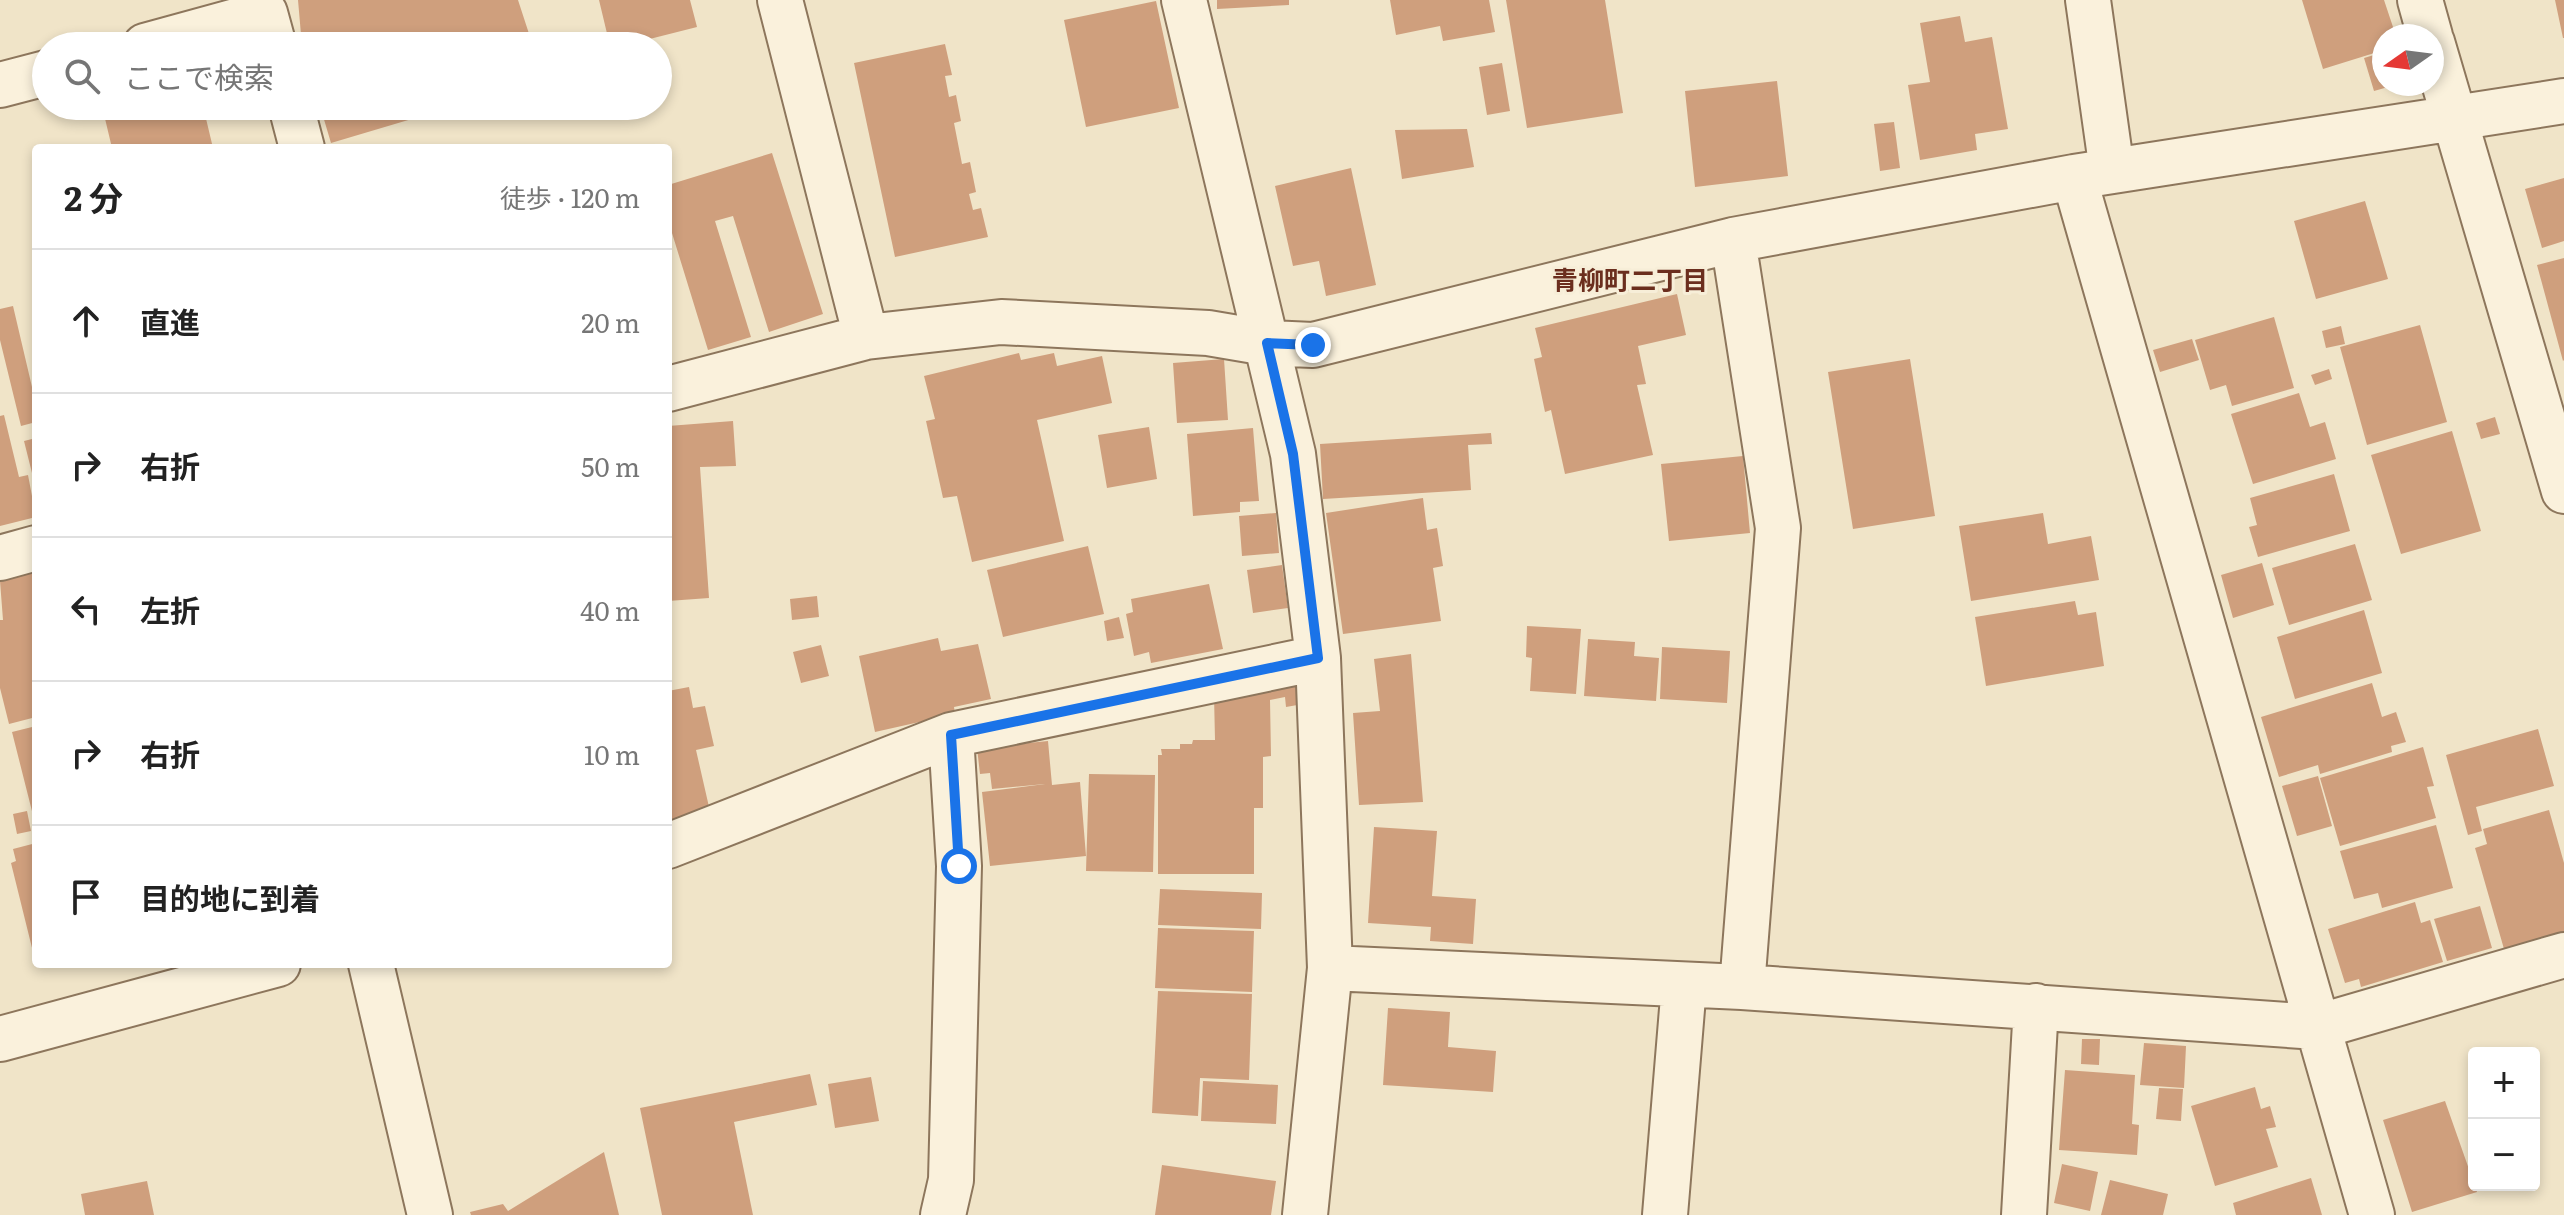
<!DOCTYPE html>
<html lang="ja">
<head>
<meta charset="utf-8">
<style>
  :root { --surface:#fff; --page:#f6f6f6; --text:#222; --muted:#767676; --line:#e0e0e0 }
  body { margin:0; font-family:Literata,"Noto Sans JP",serif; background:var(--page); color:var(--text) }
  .controls { position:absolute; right:24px; bottom:24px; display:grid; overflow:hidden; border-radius:8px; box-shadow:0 4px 12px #0003 }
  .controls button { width:72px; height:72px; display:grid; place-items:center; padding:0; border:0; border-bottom:2px solid var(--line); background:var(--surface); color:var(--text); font:40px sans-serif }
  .compass { position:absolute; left:2372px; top:24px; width:72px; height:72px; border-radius:50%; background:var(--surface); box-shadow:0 4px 12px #0003; rotate:256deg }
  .stop { position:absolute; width:24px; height:24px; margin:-18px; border:6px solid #1a73e8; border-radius:50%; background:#fff }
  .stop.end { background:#1a73e8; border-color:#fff; box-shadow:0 2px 8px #0008 }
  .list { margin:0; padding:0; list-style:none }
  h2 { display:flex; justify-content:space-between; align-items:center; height:104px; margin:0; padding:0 32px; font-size:34px }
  h2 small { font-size:26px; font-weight:400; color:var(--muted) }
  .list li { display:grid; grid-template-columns:52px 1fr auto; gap:24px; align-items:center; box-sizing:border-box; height:144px; padding:0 32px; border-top:2px solid var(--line) }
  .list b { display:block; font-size:30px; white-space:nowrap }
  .list em { font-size:26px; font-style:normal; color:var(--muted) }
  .icon { flex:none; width:44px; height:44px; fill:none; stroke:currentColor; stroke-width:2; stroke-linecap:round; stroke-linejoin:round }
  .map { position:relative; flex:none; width:2564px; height:1215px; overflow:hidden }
  .search { position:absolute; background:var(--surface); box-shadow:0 4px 12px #0003; left:32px; top:32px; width:640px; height:88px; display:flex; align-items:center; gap:20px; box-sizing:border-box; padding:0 28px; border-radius:44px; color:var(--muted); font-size:30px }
  .panel { position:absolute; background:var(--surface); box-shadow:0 4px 12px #0003; left:32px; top:144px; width:640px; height:824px; border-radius:8px }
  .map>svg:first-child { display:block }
</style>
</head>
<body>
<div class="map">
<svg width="2564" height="1215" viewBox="0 0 2564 1215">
  <rect width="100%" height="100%" fill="#f0e4c8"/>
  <!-- building -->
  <path fill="#cf9f7d" d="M 298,0 L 518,0 L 533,46 L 302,46 Z
    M 599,0 L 690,0 L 697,27 L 622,46 L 610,46 Z
    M 1217,0 L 1289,0 L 1289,5 L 1217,9 Z
    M 1390,0 L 1489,0 L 1495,32 L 1443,41 L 1440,26 L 1396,35 Z
    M 1506,0 L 1605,0 L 1623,113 L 1527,128 Z
    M 2302,0 L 2384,0 L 2396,36 L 2384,36 L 2384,50 L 2323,69 Z
    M 2555,0 L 2564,0 L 2564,38 L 2563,38 Z
    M 1156,1 L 1179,108 L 1086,127 L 1064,20 Z
    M 1960,16 L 1965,42 L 1992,37 L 2008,129 L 1975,134 L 1977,150 L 1920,160 L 1908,85 L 1930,82 L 1920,23 Z
    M 945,44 L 952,75 L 945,76 L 949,97 L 956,95 L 961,121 L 954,123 L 962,164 L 970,162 L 976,192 L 969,194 L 973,210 L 981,208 L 988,237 L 895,257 L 854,63 Z
    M 2384,52 L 2384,84 L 2395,85 L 2374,91 L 2364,58 Z
    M 1502,63 L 1510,111 L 1487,115 L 1479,67 Z
    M 1777,81 L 1788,176 L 1695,187 L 1685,91 Z
    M 102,106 L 203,106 L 213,148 L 112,148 Z
    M 320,106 L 452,106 L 452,107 L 331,143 Z
    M 1894,122 L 1900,168 L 1880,171 L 1874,124 Z
    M 1467,129 L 1474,167 L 1402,179 L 1395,130 Z
    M 772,153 L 823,314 L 769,332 L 733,216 L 715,221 L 751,337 L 708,350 L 668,220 L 668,185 Z
    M 1351,168 L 1376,285 L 1326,296 L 1319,261 L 1293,266 L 1275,186 Z
    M 2564,178 L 2564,241 L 2542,248 L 2525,189 Z
    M 2365,201 L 2388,279 L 2316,299 L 2294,221 Z
    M 2564,258 L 2564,360 L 2563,361 L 2537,265 Z
    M 1677,294 L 1686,335 L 1638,346 L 1646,384 L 1637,385 L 1653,455 L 1565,474 L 1551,410 L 1545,412 L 1534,359 L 1542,357 L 1535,328 Z
    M 13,306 L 36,404 L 36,422 L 21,426 L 0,340 L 0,309 Z
    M 2274,317 L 2294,388 L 2232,406 L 2226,385 L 2210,390 L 2195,340 Z
    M 2420,325 L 2447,422 L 2367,445 L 2340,347 Z
    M 2341,326 L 2345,344 L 2326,348 L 2322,331 Z
    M 2192,339 L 2199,360 L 2160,372 L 2153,350 Z
    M 1019,353 L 1021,360 L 1054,353 L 1057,366 L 1102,356 L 1112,403 L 1037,420 L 1064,541 L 972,562 L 957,496 L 943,498 L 926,421 L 935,419 L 924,376 Z
    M 1224,359 L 1228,420 L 1177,423 L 1173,363 Z
    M 1910,359 L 1935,516 L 1853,529 L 1828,372 Z
    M 2329,369 L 2332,379 L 2315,385 L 2311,375 Z
    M 2299,393 L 2310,427 L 2325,422 L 2336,459 L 2253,484 L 2231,414 Z
    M 4,415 L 19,477 L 28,475 L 36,517 L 0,526 L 0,416 Z
    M 2495,417 L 2500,434 L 2481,439 L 2476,423 Z
    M 733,421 L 736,466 L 700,467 L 709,598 L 668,601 L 668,426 Z
    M 1149,427 L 1157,479 L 1107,488 L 1098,435 Z
    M 1253,428 L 1259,501 L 1240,502 L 1240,512 L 1193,516 L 1187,434 Z
    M 2452,431 L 2481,531 L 2401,554 L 2371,455 Z
    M 1491,433 L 1492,444 L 1468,445 L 1471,490 L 1323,499 L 1320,444 Z
    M 36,438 L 36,485 L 35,485 L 24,441 Z
    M 1743,456 L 1750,533 L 1669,541 L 1661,464 Z
    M 2334,474 L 2350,531 L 2258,557 L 2249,527 L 2257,525 L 2250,498 Z
    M 1423,498 L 1427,530 L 1437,528 L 1443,566 L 1433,568 L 1441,621 L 1343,634 L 1326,513 Z
    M 1276,513 L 1279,553 L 1242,556 L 1239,516 Z
    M 2043,513 L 2048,544 L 2091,536 L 2099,580 L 1971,601 L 1959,526 Z
    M 2355,544 L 2372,600 L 2289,625 L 2272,568 Z
    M 1088,546 L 1104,614 L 1003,637 L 987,570 Z
    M 2262,563 L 2274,605 L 2233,618 L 2221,575 Z
    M 1282,565 L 1288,608 L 1253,613 L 1247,570 Z
    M 36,572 L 36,717 L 9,724 L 0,688 L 0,620 L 3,620 L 0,581 Z
    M 1209,584 L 1223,649 L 1151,663 L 1149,652 L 1134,656 L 1126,614 L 1133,612 L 1131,599 Z
    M 817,596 L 819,617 L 792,620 L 790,599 Z
    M 2075,601 L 2078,615 L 2096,612 L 2104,666 L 1986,686 L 1975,617 Z
    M 2364,610 L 2382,673 L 2295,699 L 2277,637 Z
    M 1119,617 L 1124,638 L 1107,641 L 1104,621 Z
    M 1527,626 L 1581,629 L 1576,694 L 1530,691 L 1532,658 L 1526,657 Z
    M 938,638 L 941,651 L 978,644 L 991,699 L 954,707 L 955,714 L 875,732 L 859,656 Z
    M 1588,639 L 1635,642 L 1634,656 L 1659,658 L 1656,701 L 1584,696 Z
    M 821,645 L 829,676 L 801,683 L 793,652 Z
    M 1662,647 L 1730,651 L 1727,703 L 1660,699 Z
    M 1411,654 L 1423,802 L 1359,805 L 1353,713 L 1380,711 L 1374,659 Z
    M 2372,683 L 2382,717 L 2396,712 L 2406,742 L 2391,746 L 2392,752 L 2320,774 L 2318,765 L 2279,777 L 2261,717 Z
    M 1299,684 L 1303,704 L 1286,707 L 1285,697 L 1270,700 L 1271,756 L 1263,757 L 1263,808 L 1254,808 L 1254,874 L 1158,874 L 1158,755 L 1162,755 L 1161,749 L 1180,749 L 1180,744 L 1192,744 L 1193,740 L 1215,740 L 1214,695 Z
    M 689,687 L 693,708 L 705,706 L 714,746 L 696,750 L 712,820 L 668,830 L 668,691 Z
    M 36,726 L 36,823 L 35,823 L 12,732 Z
    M 2538,729 L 2554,786 L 2476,807 L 2482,831 L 2468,835 L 2446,755 Z
    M 1048,741 L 1052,785 L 1080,782 L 1086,856 L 990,866 L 982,792 L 1045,784 L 992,789 L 990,773 L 980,774 L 977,748 Z
    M 2423,747 L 2434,786 L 2427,787 L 2436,818 L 2340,846 L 2320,778 Z
    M 1089,774 L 1155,775 L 1153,872 L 1086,871 Z
    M 2318,776 L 2332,826 L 2297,836 L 2282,786 Z
    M 2549,810 L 2564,863 L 2564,932 L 2504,949 L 2475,848 L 2487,844 L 2483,829 Z
    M 27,811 L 31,831 L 17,834 L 13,814 Z
    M 2436,825 L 2453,888 L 2382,908 L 2378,893 L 2354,899 L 2340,851 Z
    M 1374,827 L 1437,831 L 1432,896 L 1476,899 L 1473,944 L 1430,941 L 1431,927 L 1368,923 Z
    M 36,843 L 36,960 L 35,960 L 11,863 L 16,861 L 13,849 Z
    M 1160,889 L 1262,893 L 1261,929 L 1158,925 Z
    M 2415,902 L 2421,923 L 2430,920 L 2443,962 L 2361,987 L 2359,979 L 2345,983 L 2328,929 Z
    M 2480,906 L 2492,948 L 2447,961 L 2434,919 Z
    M 1158,928 L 1254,931 L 1252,992 L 1155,988 Z
    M 1158,991 L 1252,994 L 1249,1080 L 1200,1078 L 1198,1116 L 1152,1113 Z
    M 1388,1008 L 1450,1012 L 1448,1047 L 1496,1051 L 1493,1092 L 1383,1085 Z
    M 2082,1039 L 2100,1039 L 2099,1065 L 2081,1064 Z
    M 2144,1043 L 2186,1046 L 2184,1088 L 2140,1085 Z
    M 2065,1070 L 2135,1075 L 2132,1124 L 2139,1125 L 2137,1155 L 2059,1150 Z
    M 810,1074 L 817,1105 L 734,1122 L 753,1215 L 662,1215 L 640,1108 Z
    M 871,1077 L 879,1121 L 835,1128 L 828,1084 Z
    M 1203,1081 L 1278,1085 L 1276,1124 L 1201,1121 Z
    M 2255,1087 L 2261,1109 L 2270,1106 L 2276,1127 L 2266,1129 L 2278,1167 L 2215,1186 L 2191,1106 Z
    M 2159,1088 L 2183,1089 L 2181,1121 L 2156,1119 Z
    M 2445,1101 L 2477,1192 L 2412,1212 L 2383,1120 Z
    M 604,1152 L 619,1215 L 471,1215 L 470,1212 L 503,1204 L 508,1211 Z
    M 2062,1164 L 2098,1172 L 2090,1211 L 2054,1203 Z
    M 1162,1165 L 1276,1181 L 1271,1215 L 1155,1215 Z
    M 2311,1178 L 2322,1215 L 2236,1215 L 2233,1203 Z
    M 2110,1180 L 2168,1194 L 2163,1215 L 2101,1215 Z
    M 147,1181 L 154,1215 L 85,1215 L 81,1194 Z"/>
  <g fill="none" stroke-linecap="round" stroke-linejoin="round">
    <!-- street casing -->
    <g stroke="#8d765c" stroke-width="48">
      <path id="street" d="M 780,0 L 866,337
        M 1184,0 L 1293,454 L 1318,658 L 1330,968 L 1305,1215
        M 2088,0 L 2112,171
        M 2420,0 L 2430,36
        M 2432,42 L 2564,491
        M 145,46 L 265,13 L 274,46
        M 0,85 L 46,73
        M 291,106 L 302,148
        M 2074,177 L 2372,1215
        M 1733,240 L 1778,528 L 1742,987
        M 668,389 L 866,337 L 1001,322 L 1208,333 L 1267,343 L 1313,345 L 1733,240 L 2074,177 L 2564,101
        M 0,558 L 36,548
        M 668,846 L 951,735 L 1318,658
        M 371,964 L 430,1215
        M 1330,968 L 1742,987 L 2317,1027 L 2564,955
        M 0,1039 L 278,964
        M 943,1215 L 951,1180 L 959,866 L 951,735
        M 1665,1215 L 1684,985
        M 2024,1215 L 2036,1006"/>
    </g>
    <!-- street -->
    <use href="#street" stroke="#faf1dc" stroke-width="44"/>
  </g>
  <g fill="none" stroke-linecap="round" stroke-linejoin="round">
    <!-- route -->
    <path stroke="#1a73e8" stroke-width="10" d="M 959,866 L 951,735 L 1318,658 L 1293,454 L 1267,343 L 1313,345"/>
  </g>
  <g text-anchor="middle" stroke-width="6" stroke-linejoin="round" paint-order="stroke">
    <!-- neighbourhood labels -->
    <g font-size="26" font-weight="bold" fill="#6b2e1e" stroke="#f7eed8">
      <text x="1630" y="290">青柳町二丁目</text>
    </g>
  </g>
</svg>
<div class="controls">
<button>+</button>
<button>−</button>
</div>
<svg class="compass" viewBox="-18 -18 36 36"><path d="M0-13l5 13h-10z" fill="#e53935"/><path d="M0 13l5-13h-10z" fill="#767676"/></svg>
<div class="stop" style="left:959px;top:866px"></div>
<div class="stop end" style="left:1313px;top:345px"></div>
<div class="search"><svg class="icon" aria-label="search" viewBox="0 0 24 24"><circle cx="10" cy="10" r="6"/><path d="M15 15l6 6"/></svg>ここで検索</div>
<section class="panel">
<h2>2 分<small>徒歩 · 120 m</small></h2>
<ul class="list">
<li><svg class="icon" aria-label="ahead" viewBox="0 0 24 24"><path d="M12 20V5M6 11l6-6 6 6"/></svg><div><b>直進</b></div><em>20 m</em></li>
<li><svg class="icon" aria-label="right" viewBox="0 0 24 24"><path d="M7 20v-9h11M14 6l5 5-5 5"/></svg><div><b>右折</b></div><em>50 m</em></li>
<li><svg class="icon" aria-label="left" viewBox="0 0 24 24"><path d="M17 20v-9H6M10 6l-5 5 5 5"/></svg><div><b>左折</b></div><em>40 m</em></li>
<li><svg class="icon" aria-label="right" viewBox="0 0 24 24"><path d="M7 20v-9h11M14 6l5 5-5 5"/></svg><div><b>右折</b></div><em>10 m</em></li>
<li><svg class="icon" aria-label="arrive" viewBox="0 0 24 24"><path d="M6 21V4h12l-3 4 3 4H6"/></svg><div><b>目的地に到着</b></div></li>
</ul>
</section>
</div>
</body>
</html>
